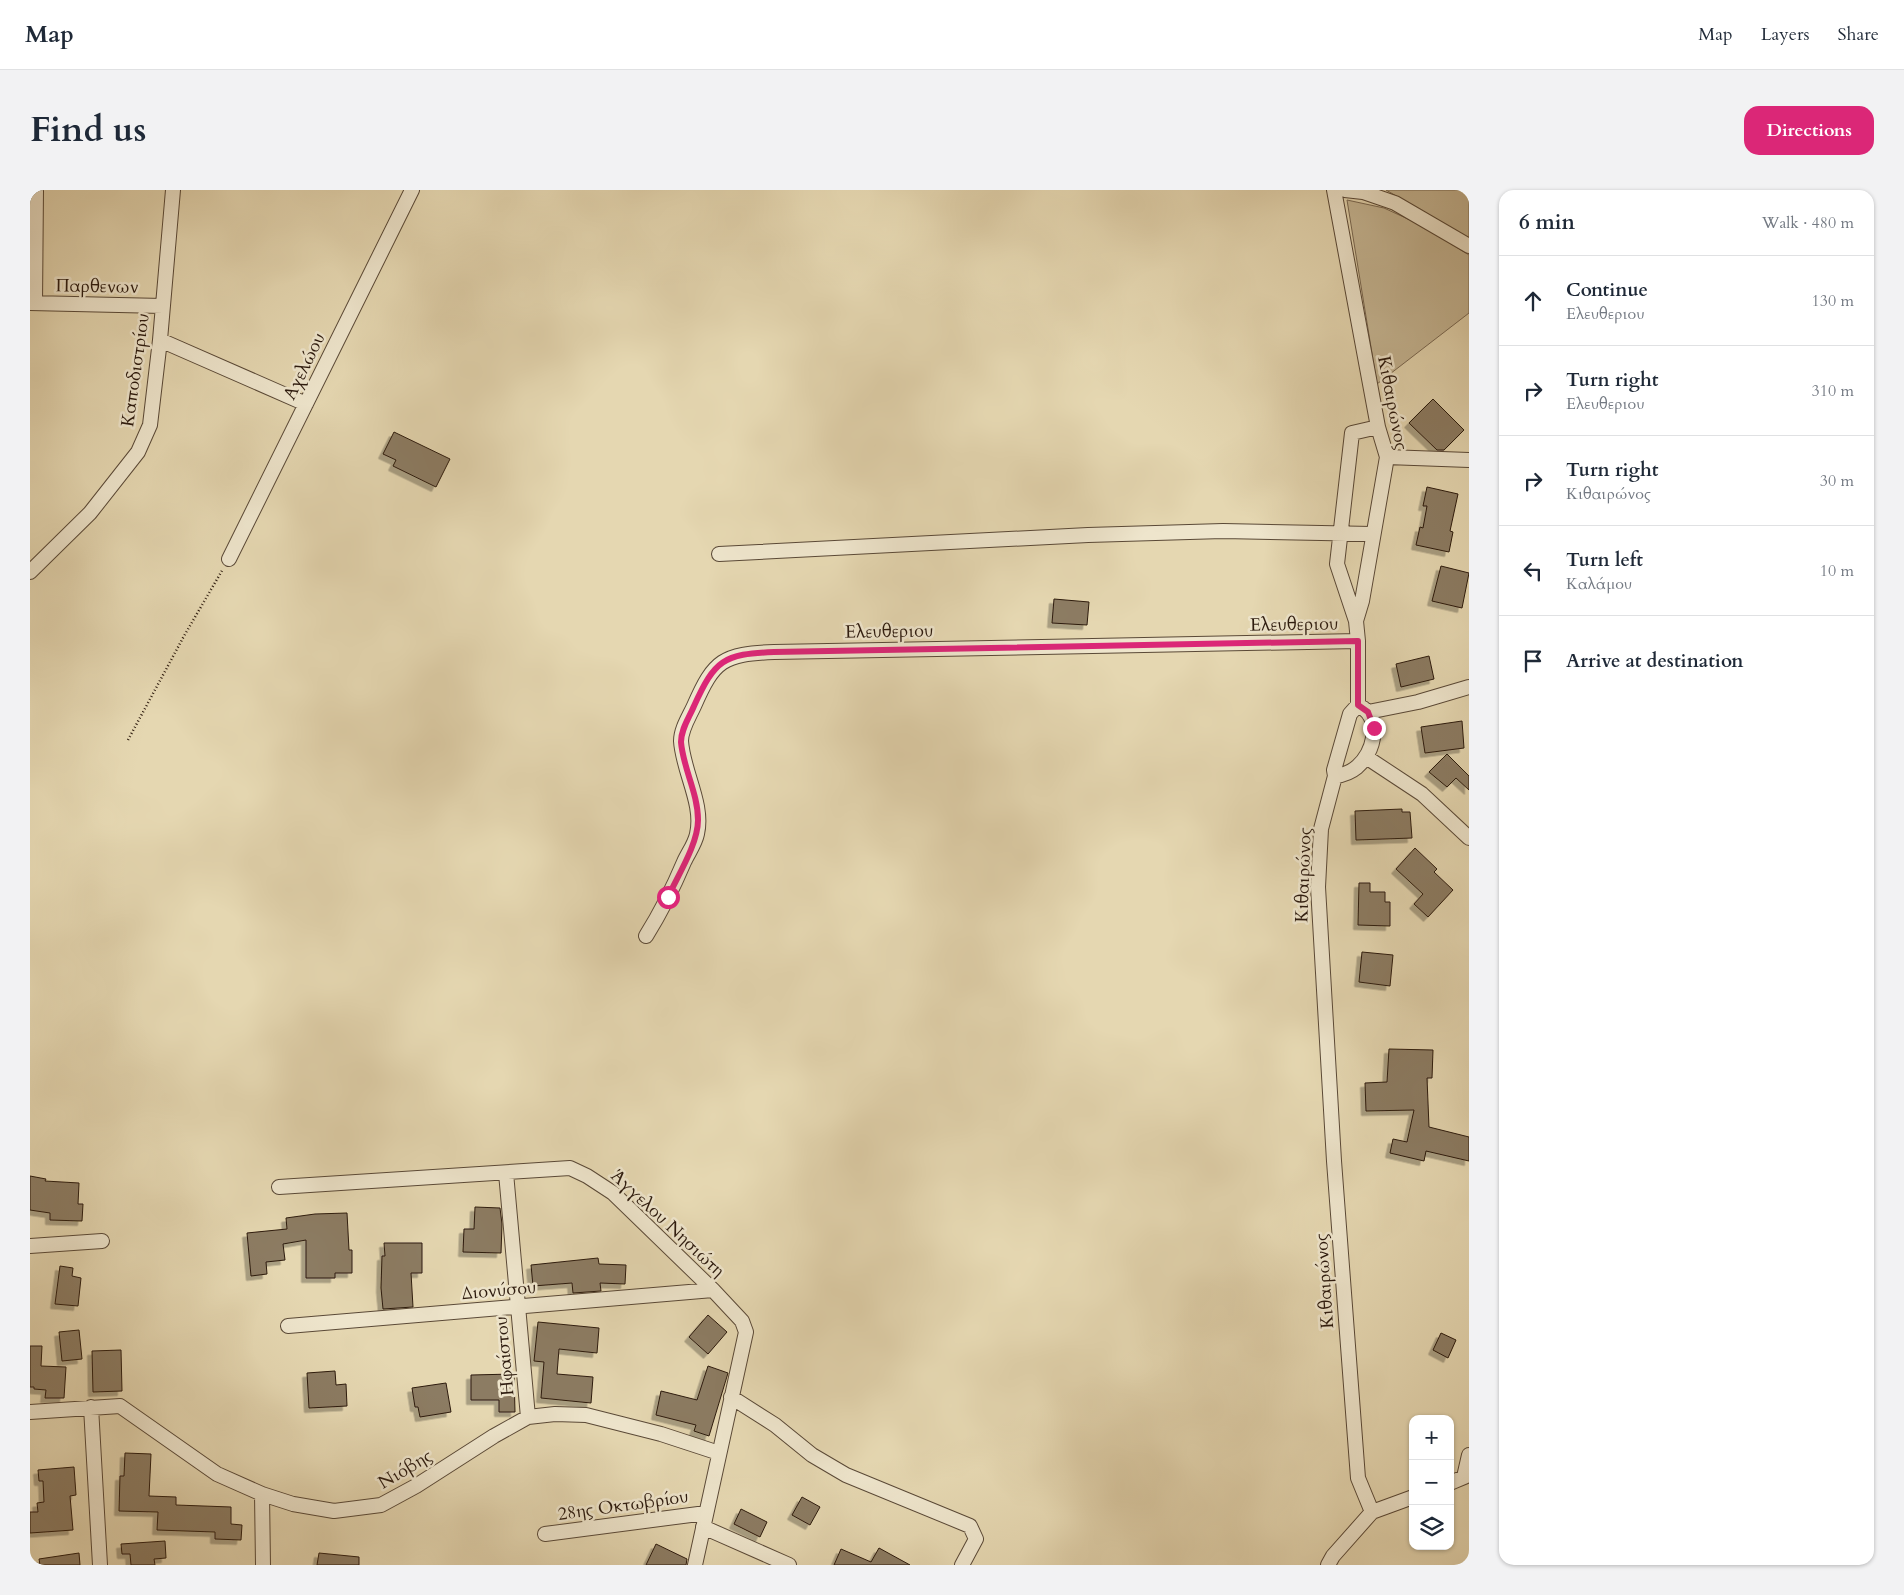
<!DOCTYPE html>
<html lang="en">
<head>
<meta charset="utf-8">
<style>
  :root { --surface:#fff; --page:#f2f2f3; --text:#1f2937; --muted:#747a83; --line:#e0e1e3; --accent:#db2777 }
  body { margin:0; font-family:Cardo,serif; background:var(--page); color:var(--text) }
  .controls { position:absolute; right:15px; bottom:15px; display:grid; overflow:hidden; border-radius:10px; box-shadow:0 1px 4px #0004 }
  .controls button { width:45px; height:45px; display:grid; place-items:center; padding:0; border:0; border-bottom:1px solid var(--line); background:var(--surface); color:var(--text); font:25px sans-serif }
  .stop { position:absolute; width:15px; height:15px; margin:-11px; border:4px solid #db2777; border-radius:50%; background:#fff }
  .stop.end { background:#db2777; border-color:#fff; box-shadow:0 1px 5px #0008 }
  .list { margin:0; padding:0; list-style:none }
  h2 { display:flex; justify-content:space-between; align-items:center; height:65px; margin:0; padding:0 20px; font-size:21px }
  h2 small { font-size:16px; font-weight:400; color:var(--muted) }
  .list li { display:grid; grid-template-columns:32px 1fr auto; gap:15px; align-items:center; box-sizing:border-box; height:90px; padding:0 20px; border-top:1px solid var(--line) }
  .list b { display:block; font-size:19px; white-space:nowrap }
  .list p { margin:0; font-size:16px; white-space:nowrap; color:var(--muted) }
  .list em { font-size:16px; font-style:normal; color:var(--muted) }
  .icon { flex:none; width:28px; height:28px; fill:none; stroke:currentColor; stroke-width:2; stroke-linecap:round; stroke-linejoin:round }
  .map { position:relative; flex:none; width:1439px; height:1375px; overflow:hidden; border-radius:15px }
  header { display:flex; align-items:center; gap:30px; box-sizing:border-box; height:70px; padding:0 25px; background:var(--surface); border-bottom:1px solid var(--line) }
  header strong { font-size:24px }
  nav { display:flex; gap:28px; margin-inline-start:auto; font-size:18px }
  .intro { display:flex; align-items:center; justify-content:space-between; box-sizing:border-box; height:120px; padding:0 30px }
  h1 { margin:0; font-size:35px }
  .button { padding:12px 22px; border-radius:15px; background:var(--accent); color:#fff; font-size:18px; font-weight:700 }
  main { display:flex; gap:30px; padding:0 30px }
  aside { flex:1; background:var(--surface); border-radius:15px; box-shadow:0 1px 4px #0004 }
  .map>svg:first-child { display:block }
</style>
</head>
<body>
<header>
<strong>Map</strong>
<nav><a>Map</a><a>Layers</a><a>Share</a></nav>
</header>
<div class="intro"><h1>Find us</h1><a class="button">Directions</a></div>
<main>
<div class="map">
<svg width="1439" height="1375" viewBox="0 0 1439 1375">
  <defs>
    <filter id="shadow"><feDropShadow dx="-4.5" dy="4.5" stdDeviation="0" flood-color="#0004"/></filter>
  </defs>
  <rect width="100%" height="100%" fill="#e5d7b1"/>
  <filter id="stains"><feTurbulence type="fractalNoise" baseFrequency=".004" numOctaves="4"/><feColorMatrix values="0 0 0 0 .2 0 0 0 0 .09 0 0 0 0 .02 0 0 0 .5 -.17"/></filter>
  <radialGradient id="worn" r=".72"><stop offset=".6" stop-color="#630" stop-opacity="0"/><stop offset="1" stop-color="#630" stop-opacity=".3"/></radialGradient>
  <!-- green -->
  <path fill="#c6b795" stroke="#796852" d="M 1356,0 L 1439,0 L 1439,48 Z
    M 1317,10 L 1354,18 L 1391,35 L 1439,65 L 1439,123 L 1347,194 Z"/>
  <!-- building -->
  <path fill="#8c7c63" stroke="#2c1a0e" filter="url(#shadow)" d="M 1403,209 L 1434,240 L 1414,260 L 1407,260 L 1379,233 Z
    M 364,242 L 420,269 L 406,297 L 363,276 L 366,270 L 353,264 Z
    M 1397,297 L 1428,304 L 1420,341 L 1423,342 L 1419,362 L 1386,355 L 1390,337 L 1393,338 L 1397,316 L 1393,316 Z
    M 1411,376 L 1439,383 L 1432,418 L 1402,411 Z
    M 1024,409 L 1059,412 L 1057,435 L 1022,433 Z
    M 1399,466 L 1404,489 L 1371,497 L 1366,474 Z
    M 1432,531 L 1434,558 L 1395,563 L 1391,537 Z
    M 1417,564 L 1439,586 L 1439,600 L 1426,588 L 1417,597 L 1399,582 Z
    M 1372,619 L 1372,622 L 1380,622 L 1382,648 L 1326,650 L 1325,621 Z
    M 1385,658 L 1407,679 L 1404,682 L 1423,700 L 1398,727 L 1384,714 L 1393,704 L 1366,679 Z
    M 1329,693 L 1340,693 L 1340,702 L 1355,702 L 1355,712 L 1360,712 L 1360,736 L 1328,735 Z
    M 1332,762 L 1363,765 L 1360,796 L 1329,792 Z
    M 1359,859 L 1403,860 L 1402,888 L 1397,888 L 1399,937 L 1439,947 L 1439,971 L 1396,961 L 1394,971 L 1360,963 L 1363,949 L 1377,952 L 1384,920 L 1336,921 L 1335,893 L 1357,892 Z
    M 0,986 L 16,989 L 15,991 L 49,993 L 48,1014 L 53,1014 L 52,1031 L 20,1030 L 20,1023 L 0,1020 Z
    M 445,1017 L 470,1018 L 472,1034 L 471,1063 L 433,1062 L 434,1039 L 444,1039 Z
    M 317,1023 L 319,1060 L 322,1060 L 322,1083 L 305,1083 L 305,1088 L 276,1088 L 276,1050 L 253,1054 L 255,1070 L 236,1072 L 237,1084 L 221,1086 L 217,1043 L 257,1039 L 256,1028 L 285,1024 Z
    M 354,1053 L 392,1053 L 392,1083 L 381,1083 L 383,1117 L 353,1119 L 351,1098 L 352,1066 L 355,1066 Z
    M 568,1068 L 569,1074 L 596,1075 L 595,1094 L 570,1093 L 571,1101 L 543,1103 L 542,1093 L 503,1096 L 501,1075 Z
    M 30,1076 L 43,1078 L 42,1086 L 51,1088 L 48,1116 L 25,1114 Z
    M 678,1125 L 697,1142 L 678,1164 L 659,1147 Z
    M 508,1132 L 569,1138 L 567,1163 L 529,1159 L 527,1184 L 563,1187 L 561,1213 L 511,1208 L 514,1172 L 504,1171 Z
    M 49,1140 L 52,1169 L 32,1171 L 29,1142 Z
    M 1411,1143 L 1426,1150 L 1418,1168 L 1403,1160 Z
    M 0,1156 L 12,1156 L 11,1176 L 36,1177 L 34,1208 L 15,1208 L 16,1200 L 4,1199 L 4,1197 L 0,1197 Z
    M 91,1160 L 92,1201 L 63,1202 L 62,1161 Z
    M 678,1176 L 698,1183 L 679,1246 L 664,1241 L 666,1235 L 626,1225 L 631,1201 L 667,1210 Z
    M 305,1181 L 306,1195 L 316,1194 L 317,1216 L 279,1218 L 277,1183 Z
    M 484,1184 L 485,1222 L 469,1222 L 469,1210 L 441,1210 L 441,1185 Z
    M 416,1193 L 421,1222 L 390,1227 L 388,1217 L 385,1217 L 382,1198 Z
    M 95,1263 L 121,1264 L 119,1306 L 146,1307 L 146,1315 L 201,1317 L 201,1334 L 212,1335 L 211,1350 L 185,1349 L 185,1342 L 127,1340 L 128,1322 L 89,1321 L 90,1286 L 94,1286 Z
    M 44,1277 L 46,1305 L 40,1306 L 43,1340 L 0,1343 L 0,1322 L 8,1322 L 7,1313 L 14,1312 L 13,1291 L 9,1291 L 8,1280 Z
    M 772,1307 L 790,1317 L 780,1335 L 762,1325 Z
    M 711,1319 L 737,1332 L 730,1347 L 704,1334 Z
    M 135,1351 L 136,1368 L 124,1369 L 125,1375 L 101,1375 L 100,1364 L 92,1364 L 91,1354 Z
    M 626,1354 L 657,1369 L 656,1375 L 616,1375 Z
    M 849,1358 L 880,1375 L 804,1375 L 811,1359 L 841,1372 Z
    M 49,1363 L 50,1375 L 10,1375 L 9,1369 Z
    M 289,1363 L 329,1367 L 329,1375 L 287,1375 Z"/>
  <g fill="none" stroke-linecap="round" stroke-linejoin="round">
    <!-- minor casing -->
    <g stroke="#5a4937" stroke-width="16">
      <path id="minor" d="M 1304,0 L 1348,237 L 1357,267 L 1332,411 L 1326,431 L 1328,451 L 1328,515 L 1320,524 L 1304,580 L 1305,586 L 1291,639 L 1288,697 L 1304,971 L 1328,1288 L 1342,1322
        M 1315,0 L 1333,2 L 1365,13 L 1439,56
        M 0,113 L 133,116
        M 5,113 L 6,0
        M 130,150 L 276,214
        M 1357,267 L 1439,270
        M 689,364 L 1058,345 L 1193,341 L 1342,344
        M 199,369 L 382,0
        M 0,382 L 60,323 L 108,262 L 120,235 L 130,150 L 143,0
        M 1326,431 L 1307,374 L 1322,243 L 1348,237
        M 1338,522 L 1388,512 L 1439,497
        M 1336,567 L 1392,604 L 1439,648
        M 1305,586 C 1313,585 1321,582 1327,577 C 1343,563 1352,532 1333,518
        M 616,746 C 631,722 643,698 654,672 C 658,663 665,654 667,644 C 674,614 653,582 651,551 C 651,539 659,527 664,516 C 684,470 693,464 744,462 L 1328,451
        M 476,983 L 498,1227
        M 249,997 L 540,978 L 557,986 L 583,1003 L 683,1100 L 712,1131 L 716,1142 L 665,1375
        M 0,1056 L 72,1051
        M 258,1136 L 683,1100
        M 701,1207 L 745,1235 L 782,1265 L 816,1285 L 940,1336 L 946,1349 L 932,1375
        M 61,1217 L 70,1375
        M 0,1222 L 90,1216 L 187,1284 L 232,1304 L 263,1314 L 304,1321 L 351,1315 L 386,1296 L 464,1246 L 498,1227 L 525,1224 L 556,1225 L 631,1244 L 689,1263
        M 1434,1287 L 1439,1265
        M 1420,1293 L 1439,1285
        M 232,1304 L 233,1375
        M 673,1337 L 759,1375
        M 515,1344 L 676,1323
        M 1298,1375 L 1303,1366 L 1342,1322 L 1383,1307"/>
    </g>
    <!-- path -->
    <path stroke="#2c1a0e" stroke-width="2.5" stroke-dasharray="1 2.5" stroke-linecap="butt" d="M 98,550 L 154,446 L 193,379"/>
    <!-- minor -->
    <use href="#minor" stroke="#eee5cc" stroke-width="14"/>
  </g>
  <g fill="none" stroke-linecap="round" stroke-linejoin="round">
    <!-- route -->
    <path stroke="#db2777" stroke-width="6" d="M 638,707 C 648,685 668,654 668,630 C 668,603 653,578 651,552 C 651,539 659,528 664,516 C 685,470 693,464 744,462 L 1328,451 L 1328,515 L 1338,522 L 1344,538"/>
  </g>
  <g text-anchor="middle" stroke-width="5" stroke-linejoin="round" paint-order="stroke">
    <!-- street labels -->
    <g font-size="18" fill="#2c1a0e" stroke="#eee5cc">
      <text transform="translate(67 96) rotate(1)" y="6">Παρθενων</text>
      <text transform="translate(274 176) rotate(-64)" y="6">Αχελώου</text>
      <text transform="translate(105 180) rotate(-82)" y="6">Καποδιστρίου</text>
      <text transform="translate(1363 213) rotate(79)" y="6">Κιθαιρώνος</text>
      <text transform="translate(1264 434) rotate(-1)" y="6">Ελευθεριου</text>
      <text transform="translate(859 441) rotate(-1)" y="6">Ελευθεριου</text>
      <text transform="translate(1273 685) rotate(-88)" y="6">Κιθαιρώνος</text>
      <text transform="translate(638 1033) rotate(43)" y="6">Άγγελου Νησιώτη</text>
      <text transform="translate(1294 1091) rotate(-94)" y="6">Κιθαιρώνος</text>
      <text transform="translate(469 1100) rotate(-5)" y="6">Διονύσου</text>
      <text transform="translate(474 1166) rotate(-95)" y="6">Ηφαίστου</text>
      <text transform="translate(375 1279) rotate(-31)" y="6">Νιόβης</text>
      <text transform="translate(593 1315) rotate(-8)" y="6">28ης Οκτωβρίου</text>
    </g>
  </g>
  <rect width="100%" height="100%" filter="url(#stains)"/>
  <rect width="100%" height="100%" fill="url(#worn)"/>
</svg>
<div class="controls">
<button>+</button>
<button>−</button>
<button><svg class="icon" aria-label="layers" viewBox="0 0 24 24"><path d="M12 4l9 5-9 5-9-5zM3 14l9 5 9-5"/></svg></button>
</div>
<div class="stop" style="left:638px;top:707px"></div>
<div class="stop end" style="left:1344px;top:538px"></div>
</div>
<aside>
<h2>6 min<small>Walk · 480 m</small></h2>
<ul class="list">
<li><svg class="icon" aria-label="ahead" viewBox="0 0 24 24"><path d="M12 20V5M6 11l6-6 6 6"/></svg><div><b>Continue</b><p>Ελευθεριου</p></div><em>130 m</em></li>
<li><svg class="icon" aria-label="right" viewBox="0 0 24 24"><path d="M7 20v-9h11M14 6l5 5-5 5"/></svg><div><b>Turn right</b><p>Ελευθεριου</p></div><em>310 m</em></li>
<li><svg class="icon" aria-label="right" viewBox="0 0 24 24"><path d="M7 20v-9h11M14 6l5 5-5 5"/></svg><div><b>Turn right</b><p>Κιθαιρώνος</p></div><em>30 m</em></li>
<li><svg class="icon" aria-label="left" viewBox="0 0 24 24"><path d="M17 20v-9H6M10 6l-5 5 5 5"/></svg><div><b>Turn left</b><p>Καλάμου</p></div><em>10 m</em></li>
<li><svg class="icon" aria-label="arrive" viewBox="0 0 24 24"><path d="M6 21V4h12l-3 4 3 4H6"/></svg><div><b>Arrive at destination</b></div></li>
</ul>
</aside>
</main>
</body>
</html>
